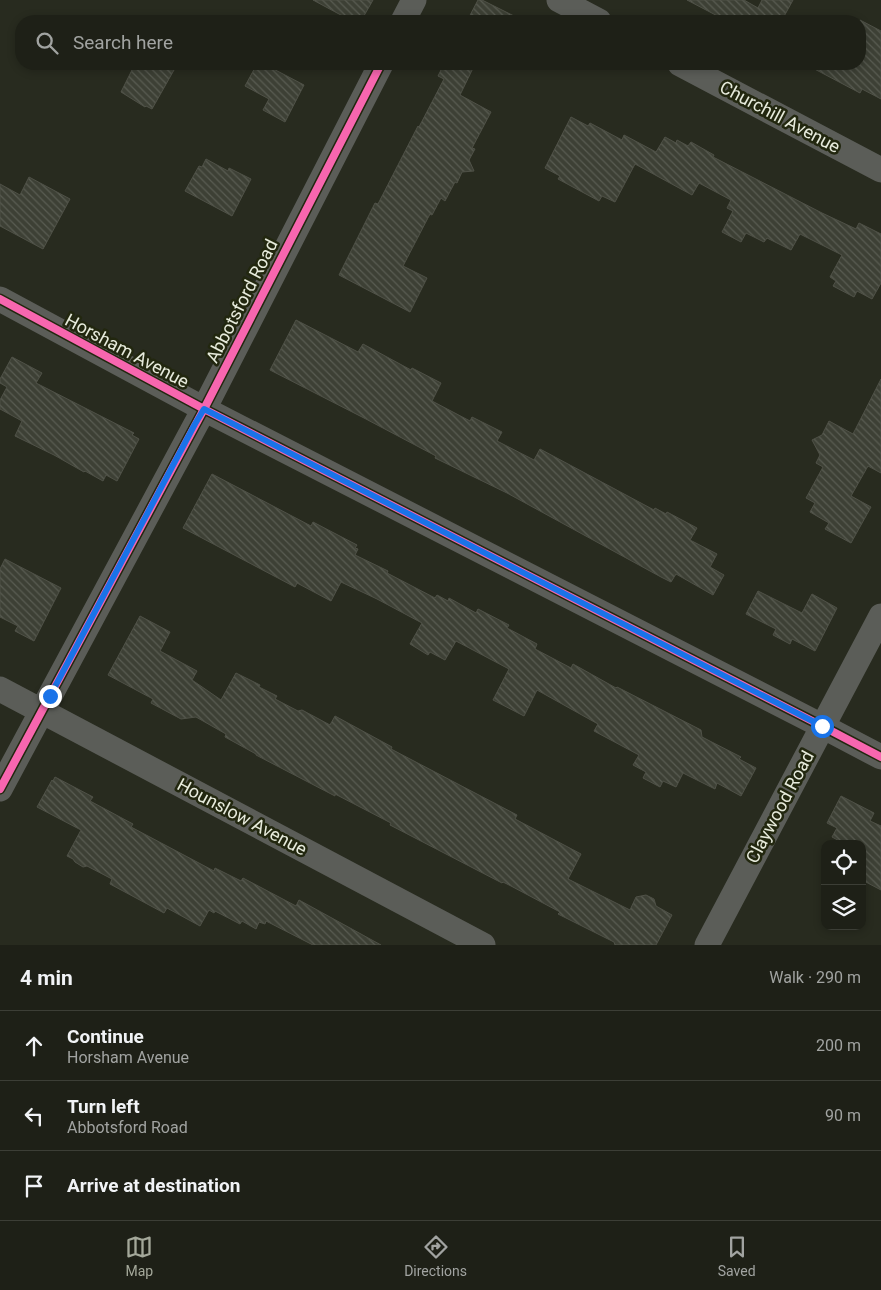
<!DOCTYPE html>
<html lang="en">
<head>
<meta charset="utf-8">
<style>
  :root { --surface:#1e2017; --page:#262820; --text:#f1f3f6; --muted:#a1a3a1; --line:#3c3e36; --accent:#a4a89a }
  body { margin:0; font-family:Roboto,sans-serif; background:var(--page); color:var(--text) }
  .controls { position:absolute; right:15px; bottom:15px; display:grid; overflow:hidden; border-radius:10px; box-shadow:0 2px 8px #0003 }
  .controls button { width:45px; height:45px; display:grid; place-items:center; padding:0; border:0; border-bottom:1px solid var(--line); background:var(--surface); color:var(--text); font:25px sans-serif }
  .stop { position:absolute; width:15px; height:15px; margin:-11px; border:4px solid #1a73e8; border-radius:50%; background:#fff }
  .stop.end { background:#1a73e8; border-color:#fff; box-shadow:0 1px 5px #0008 }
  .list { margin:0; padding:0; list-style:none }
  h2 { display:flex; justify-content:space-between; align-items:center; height:65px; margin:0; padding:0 20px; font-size:21px }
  h2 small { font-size:16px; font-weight:400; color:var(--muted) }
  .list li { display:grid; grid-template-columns:32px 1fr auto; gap:15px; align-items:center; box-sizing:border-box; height:70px; padding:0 20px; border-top:1px solid var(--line) }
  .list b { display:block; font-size:19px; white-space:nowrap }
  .list p { margin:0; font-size:16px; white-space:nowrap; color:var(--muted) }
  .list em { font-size:16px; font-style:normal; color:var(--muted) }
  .icon { flex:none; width:28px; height:28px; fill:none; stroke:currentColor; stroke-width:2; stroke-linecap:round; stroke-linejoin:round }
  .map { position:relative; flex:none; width:881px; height:945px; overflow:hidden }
  .search { position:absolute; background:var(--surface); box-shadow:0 2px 8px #0003; left:15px; right:15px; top:15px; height:55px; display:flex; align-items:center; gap:12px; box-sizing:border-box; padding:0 18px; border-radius:20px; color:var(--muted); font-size:19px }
  .sheet { height:275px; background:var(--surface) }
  nav { display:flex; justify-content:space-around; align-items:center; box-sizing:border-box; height:70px; border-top:1px solid var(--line); background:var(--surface); font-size:14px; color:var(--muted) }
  nav a { display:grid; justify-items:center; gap:2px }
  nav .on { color:var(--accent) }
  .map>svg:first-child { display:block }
</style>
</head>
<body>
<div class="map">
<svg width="881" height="945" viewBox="0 0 881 945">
  <defs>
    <pattern id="building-back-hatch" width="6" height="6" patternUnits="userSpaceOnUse" patternTransform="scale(1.25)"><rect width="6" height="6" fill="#3d4035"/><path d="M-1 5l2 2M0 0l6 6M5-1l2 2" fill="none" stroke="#595c52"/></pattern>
  </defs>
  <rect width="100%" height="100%" fill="#282b1f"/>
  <!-- building -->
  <path fill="url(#building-back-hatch)" stroke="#4f5147" d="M 313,0 L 373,0 L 361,21 L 352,21 Z
    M 478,0 L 482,0 L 524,21 L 467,21 Z
    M 687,0 L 744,0 L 758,8 L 762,0 L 793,0 L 782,20 L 784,21 L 727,21 Z
    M 860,20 L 881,31 L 881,99 L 862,89 L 860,93 L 805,64 L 860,64 Z
    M 135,64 L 175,64 L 173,69 L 174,70 L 152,109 L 146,106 L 145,107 L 121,92 Z
    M 257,64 L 264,64 L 304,85 L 285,122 L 263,110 L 269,99 L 245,86 Z
    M 444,64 L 475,64 L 460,95 L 491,112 L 472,148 L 475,149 L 469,160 L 474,171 L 462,172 L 457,183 L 455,182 L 445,201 L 441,198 L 432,215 L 430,214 L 403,266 L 427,278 L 410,312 L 339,275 L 375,203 L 378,204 L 418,126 L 419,127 L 444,79 L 438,76 Z
    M 571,117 L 588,126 L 590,123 L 622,140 L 624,135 L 656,152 L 665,137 L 676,143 L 677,140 L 688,146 L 691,142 L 714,155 L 713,157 L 822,213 L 856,229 L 859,223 L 881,234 L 881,283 L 872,299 L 857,291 L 854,297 L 833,286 L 836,281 L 830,277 L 842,255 L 800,234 L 791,250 L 767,238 L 764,242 L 746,233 L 741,242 L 722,232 L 733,211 L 727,208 L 731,200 L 699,183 L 692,195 L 635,164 L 615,202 L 602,196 L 599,201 L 558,179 L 560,176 L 545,168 Z
    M 206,159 L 228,171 L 229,168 L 251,179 L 232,216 L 185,191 L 199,166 L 202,167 Z
    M 29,177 L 70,199 L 43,249 L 0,226 L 0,184 L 20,195 Z
    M 296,320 L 358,352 L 363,344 L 411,370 L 412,368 L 441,383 L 432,401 L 470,421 L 472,417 L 502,432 L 497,441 L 534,460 L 540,449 L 654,510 L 655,508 L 666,514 L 667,512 L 697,528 L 690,540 L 717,554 L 710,567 L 724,575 L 713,595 L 676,574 L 671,582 L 661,577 L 507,493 L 435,458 L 436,456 L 364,418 L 270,370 Z
    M 12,357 L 42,373 L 36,383 L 134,433 L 132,435 L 139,439 L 117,481 L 106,475 L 103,481 L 85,471 L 84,472 L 54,455 L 15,436 L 22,421 L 0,409 L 0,400 L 7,387 L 0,383 L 0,379 Z
    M 881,379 L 881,473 L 868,466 L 851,496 L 871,507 L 851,543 L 825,529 L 829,523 L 810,512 L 815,503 L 806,498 L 823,467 L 816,463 L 820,455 L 812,440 L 822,435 L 829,421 L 853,434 Z
    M 212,474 L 311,526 L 313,522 L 357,545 L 355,548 L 358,549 L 355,555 L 388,571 L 387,573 L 435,598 L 437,595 L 448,601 L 449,598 L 476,613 L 478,609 L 509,625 L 507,628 L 537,644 L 535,649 L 571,668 L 573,664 L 616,688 L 617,687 L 701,730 L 702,737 L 741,757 L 739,759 L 756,768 L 741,796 L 717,783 L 715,789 L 683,773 L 676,787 L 663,781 L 660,787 L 643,778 L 646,772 L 633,765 L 639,755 L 594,731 L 598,724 L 537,690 L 524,716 L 493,700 L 509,669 L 456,641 L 445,660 L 430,652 L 428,655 L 410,644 L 422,623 L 377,599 L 341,582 L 331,601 L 297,583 L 295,587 L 183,528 Z
    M 5,559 L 61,588 L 34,641 L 15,631 L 18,626 L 0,617 L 0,569 Z
    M 758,591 L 802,613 L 812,594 L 837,608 L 815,651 L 792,639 L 790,644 L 773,635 L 776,629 L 746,614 Z
    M 140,616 L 170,632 L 160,651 L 197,671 L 192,680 L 221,700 L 236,673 L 260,685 L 259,687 L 277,696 L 275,699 L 298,711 L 302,710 L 330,725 L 335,716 L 392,747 L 391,749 L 517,815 L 515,819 L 581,854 L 568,879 L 630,910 L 636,897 L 646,895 L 654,899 L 656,906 L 672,915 L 656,945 L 615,945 L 614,942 L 558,914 L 560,912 L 511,886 L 503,882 L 502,883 L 390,825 L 391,823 L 335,794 L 335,796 L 256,755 L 256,754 L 225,737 L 226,734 L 196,717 L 181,719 L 151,703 L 153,699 L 108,675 Z
    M 55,777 L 93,797 L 90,801 L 133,824 L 131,827 L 214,871 L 215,868 L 241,881 L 243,878 L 296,906 L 299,900 L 381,945 L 313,945 L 266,921 L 265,924 L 259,922 L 256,929 L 242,921 L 240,924 L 215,911 L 214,913 L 209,910 L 200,926 L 167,908 L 164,913 L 110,884 L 112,879 L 87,866 L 83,867 L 75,862 L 73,859 L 67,856 L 81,830 L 37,807 L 52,780 L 53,781 Z
    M 841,796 L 874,813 L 870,821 L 881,826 L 881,890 L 862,880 L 862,844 L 845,844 L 832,837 L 837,828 L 827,823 Z"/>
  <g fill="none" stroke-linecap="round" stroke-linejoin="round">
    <!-- minor -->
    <path stroke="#5b5d58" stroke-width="25" d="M 559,0 L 599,21
      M 403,21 L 414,0
      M 680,64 L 881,170
      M 0,299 L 204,409 L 822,726 L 881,757
      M 0,689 L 483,945
      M 0,789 L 204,409 L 381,64
      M 707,945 L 881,616"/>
    <!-- cycleway casing -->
    <g stroke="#22270f" stroke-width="11">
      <path id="cycleway" d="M 0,299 L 204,409 L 822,726 L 881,757
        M 0,789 L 204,409 L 381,64"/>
    </g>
    <!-- cycleway -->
    <use href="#cycleway" stroke="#f766af" stroke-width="8"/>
  </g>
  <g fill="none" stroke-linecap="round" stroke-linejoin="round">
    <!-- route -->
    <path stroke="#1a73e8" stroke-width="6" d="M 50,696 L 195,424 L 204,409 L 822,726"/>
  </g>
  <g text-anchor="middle" stroke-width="5" stroke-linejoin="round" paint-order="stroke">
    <!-- street labels -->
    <g font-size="18" fill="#e7ebdc" stroke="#22270f">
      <text transform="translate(780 117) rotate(28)" y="6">Churchill Avenue</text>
      <text transform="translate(242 301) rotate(-63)" y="6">Abbotsford Road</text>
      <text transform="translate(127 351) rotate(28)" y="6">Horsham Avenue</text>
      <text transform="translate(780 807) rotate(-62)" y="6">Claywood Road</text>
      <text transform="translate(242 817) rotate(28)" y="6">Hounslow Avenue</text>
    </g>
  </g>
</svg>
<div class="controls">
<button><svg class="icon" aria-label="locate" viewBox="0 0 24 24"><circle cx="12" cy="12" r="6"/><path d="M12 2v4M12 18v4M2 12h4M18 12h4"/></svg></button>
<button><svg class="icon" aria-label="layers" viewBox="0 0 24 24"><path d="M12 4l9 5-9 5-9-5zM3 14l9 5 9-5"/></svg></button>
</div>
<div class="stop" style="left:822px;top:726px"></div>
<div class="stop end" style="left:50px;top:696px"></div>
<div class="search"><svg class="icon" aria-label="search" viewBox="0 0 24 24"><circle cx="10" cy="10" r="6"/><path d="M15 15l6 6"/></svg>Search here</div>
</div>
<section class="sheet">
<h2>4 min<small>Walk · 290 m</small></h2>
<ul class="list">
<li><svg class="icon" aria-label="ahead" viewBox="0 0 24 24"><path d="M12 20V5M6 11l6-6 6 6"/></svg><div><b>Continue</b><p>Horsham Avenue</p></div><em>200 m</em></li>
<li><svg class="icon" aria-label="left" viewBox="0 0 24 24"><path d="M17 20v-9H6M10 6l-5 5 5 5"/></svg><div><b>Turn left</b><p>Abbotsford Road</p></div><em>90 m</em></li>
<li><svg class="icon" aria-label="arrive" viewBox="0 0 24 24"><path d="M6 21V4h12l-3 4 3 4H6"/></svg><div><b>Arrive at destination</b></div></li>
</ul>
</section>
<nav>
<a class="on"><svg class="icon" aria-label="map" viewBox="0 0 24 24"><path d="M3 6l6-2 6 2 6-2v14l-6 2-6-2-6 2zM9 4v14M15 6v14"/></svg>Map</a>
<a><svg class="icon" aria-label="directions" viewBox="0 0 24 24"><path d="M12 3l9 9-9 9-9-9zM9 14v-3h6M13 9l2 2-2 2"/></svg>Directions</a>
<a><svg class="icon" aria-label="saved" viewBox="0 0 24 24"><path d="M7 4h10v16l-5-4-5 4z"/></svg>Saved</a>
</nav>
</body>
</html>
